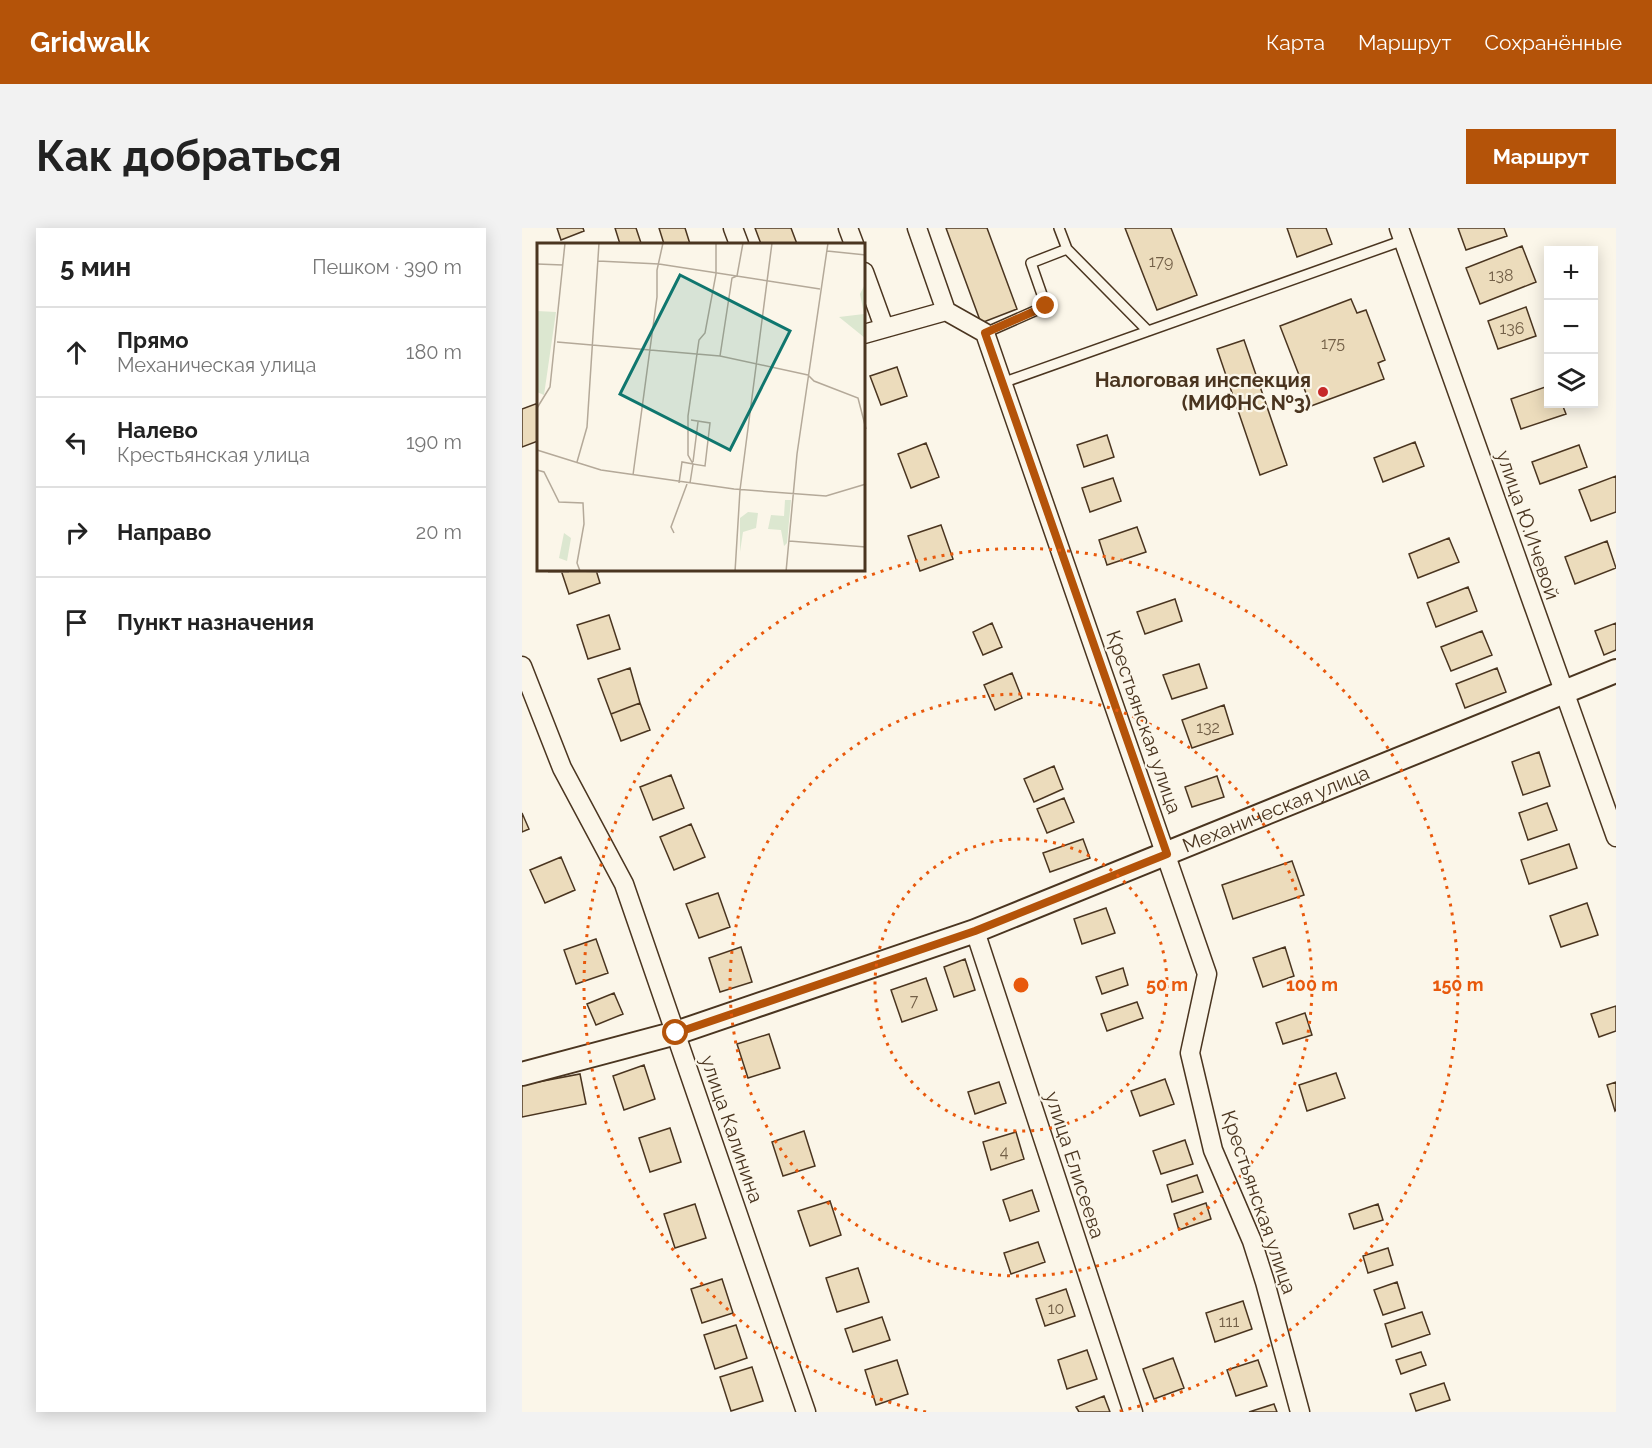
<!DOCTYPE html>
<html lang="ru">
<head>
<meta charset="utf-8">
<style>
  :root { --surface:#fff; --page:#f2f2f2; --text:#222; --muted:#767676; --line:#e0e0e0; --accent:#b45309 }
  body { margin:0; font-family:Raleway,sans-serif; background:var(--page); color:var(--text) }
  .controls { position:absolute; right:18px; top:18px; display:grid; overflow:hidden; border-radius:0px; box-shadow:0 3px 15px #0003 }
  .controls button { width:54px; height:54px; display:grid; place-items:center; padding:0; border:0; border-bottom:2px solid var(--line); background:var(--surface); color:var(--text); font:30px sans-serif }
  .stop { position:absolute; width:18px; height:18px; margin:-14px; border:4px solid #b45309; border-radius:50%; background:#fff }
  .stop.end { background:#b45309; border-color:#fff; box-shadow:0 2px 6px #0008 }
  .list { margin:0; padding:0; list-style:none }
  h2 { display:flex; justify-content:space-between; align-items:center; height:78px; margin:0; padding:0 24px; font-size:26px }
  h2 small { font-size:20px; font-weight:400; color:var(--muted) }
  .list li { display:grid; grid-template-columns:39px 1fr auto; gap:18px; align-items:center; box-sizing:border-box; height:90px; padding:0 24px; border-top:2px solid var(--line) }
  .list b { display:block; font-size:22px; white-space:nowrap }
  .list p { margin:0; font-size:20px; white-space:nowrap; color:var(--muted) }
  .list em { font-size:20px; font-style:normal; color:var(--muted) }
  .icon { flex:none; width:33px; height:33px; fill:none; stroke:currentColor; stroke-width:2; stroke-linecap:round; stroke-linejoin:round }
  .map { position:relative; flex:none; width:1094px; height:1184px; overflow:hidden; border-radius:0px }
  header { display:flex; align-items:center; gap:36px; box-sizing:border-box; height:84px; padding:0 30px; background:var(--accent); color:#fff }
  header strong { font-size:28px }
  nav { display:flex; gap:33px; margin-inline-start:auto; font-size:21px }
  .intro { display:flex; align-items:center; justify-content:space-between; box-sizing:border-box; height:144px; padding:0 36px }
  h1 { margin:0; font-size:42px }
  .button { padding:15px 27px; border-radius:0px; background:var(--accent); color:#fff; font-size:21px; font-weight:700 }
  main { display:flex; gap:36px; padding:0 36px }
  aside { flex:1; background:var(--surface); border-radius:0px; box-shadow:0 3px 15px #0003 }
  .map>svg:first-child { display:block }
</style>
</head>
<body>
<header>
<strong>Gridwalk</strong>
<nav><a>Карта</a><a>Маршрут</a><a>Сохранённые</a></nav>
</header>
<div class="intro"><h1>Как добраться</h1><a class="button">Маршрут</a></div>
<main>
<aside>
<h2>5 мин<small>Пешком · 390 m</small></h2>
<ul class="list">
<li><svg class="icon" aria-label="ahead" viewBox="0 0 24 24"><path d="M12 20V5M6 11l6-6 6 6"/></svg><div><b>Прямо</b><p>Механическая улица</p></div><em>180 m</em></li>
<li><svg class="icon" aria-label="left" viewBox="0 0 24 24"><path d="M17 20v-9H6M10 6l-5 5 5 5"/></svg><div><b>Налево</b><p>Крестьянская улица</p></div><em>190 m</em></li>
<li><svg class="icon" aria-label="right" viewBox="0 0 24 24"><path d="M7 20v-9h11M14 6l5 5-5 5"/></svg><div><b>Направо</b></div><em>20 m</em></li>
<li><svg class="icon" aria-label="arrive" viewBox="0 0 24 24"><path d="M6 21V4h12l-3 4 3 4H6"/></svg><div><b>Пункт назначения</b></div></li>
</ul>
</aside>
<div class="map">
<svg width="1094" height="1184" viewBox="0 0 1094 1184">
  <rect width="100%" height="100%" fill="#fbf6e9"/>
  <!-- building -->
  <path fill="#ecdcbc" stroke="#4a3520" stroke-width="1.5" d="M 35,0 L 61,0 L 62,3 L 39,12 Z
    M 93,0 L 114,0 L 119,15 L 98,16 Z
    M 137,0 L 163,0 L 168,16 L 142,16 Z
    M 233,0 L 269,0 L 275,16 L 239,16 Z
    M 424,0 L 465,0 L 495,81 L 459,95 Z
    M 603,0 L 649,0 L 675,67 L 635,82 Z
    M 765,0 L 804,0 L 810,16 L 775,29 Z
    M 936,0 L 982,0 L 985,8 L 944,22 Z
    M 1000,18 L 1014,54 L 958,76 L 944,40 Z
    M 829,71 L 835,85 L 844,82 L 863,132 L 856,135 L 862,151 L 789,178 L 758,98 Z
    M 1004,79 L 1014,108 L 976,121 L 966,93 Z
    M 722,112 L 765,237 L 738,247 L 695,121 Z
    M 375,139 L 385,168 L 359,177 L 348,148 Z
    M 1026,158 L 1026,176 L 1040,176 L 1044,186 L 999,201 L 989,171 Z
    M 16,175 L 16,213 L 0,219 L 0,181 Z
    M 585,207 L 592,229 L 562,239 L 555,217 Z
    M 893,214 L 902,238 L 861,254 L 852,230 Z
    M 404,215 L 417,249 L 389,260 L 376,226 Z
    M 1057,217 L 1065,239 L 1018,256 L 1010,234 Z
    M 1094,248 L 1094,284 L 1069,293 L 1057,262 Z
    M 591,250 L 599,273 L 568,284 L 560,260 Z
    M 419,297 L 431,331 L 398,343 L 386,308 Z
    M 615,299 L 624,324 L 585,337 L 577,312 Z
    M 927,310 L 937,334 L 896,350 L 887,326 Z
    M 1085,313 L 1094,340 L 1053,356 L 1043,329 Z
    M 39,342 L 74,342 L 78,355 L 47,366 Z
    M 946,359 L 955,383 L 914,399 L 905,375 Z
    M 653,371 L 660,393 L 623,406 L 615,384 Z
    M 87,387 L 98,421 L 66,431 L 55,397 Z
    M 470,395 L 480,419 L 461,427 L 451,404 Z
    M 1094,395 L 1094,422 L 1082,427 L 1073,403 Z
    M 960,403 L 970,427 L 929,443 L 919,419 Z
    M 677,436 L 685,460 L 650,471 L 641,447 Z
    M 108,440 L 118,475 L 89,486 L 76,451 Z
    M 975,440 L 984,464 L 943,480 L 934,456 Z
    M 490,445 L 500,470 L 473,482 L 462,457 Z
    M 118,475 L 128,502 L 99,513 L 89,486 Z
    M 702,477 L 711,506 L 670,520 L 660,492 Z
    M 1017,524 L 1028,558 L 1001,567 L 990,534 Z
    M 532,538 L 541,561 L 512,574 L 502,551 Z
    M 149,547 L 162,580 L 131,592 L 118,559 Z
    M 695,548 L 702,569 L 670,579 L 663,559 Z
    M 542,570 L 552,594 L 525,605 L 515,581 Z
    M 1025,575 L 1035,602 L 1006,612 L 997,585 Z
    M 0,585 L 7,601 L 0,604 Z
    M 169,596 L 183,629 L 152,642 L 138,609 Z
    M 561,611 L 568,630 L 528,644 L 521,625 Z
    M 1047,616 L 1055,640 L 1007,656 L 999,632 Z
    M 39,629 L 53,662 L 23,675 L 8,642 Z
    M 770,633 L 782,667 L 711,691 L 700,657 Z
    M 196,665 L 208,699 L 177,710 L 164,676 Z
    M 1065,675 L 1076,707 L 1039,719 L 1028,688 Z
    M 584,680 L 593,705 L 560,716 L 552,691 Z
    M 74,711 L 86,745 L 54,756 L 42,722 Z
    M 219,719 L 230,754 L 198,764 L 187,730 Z
    M 763,719 L 772,748 L 741,759 L 731,730 Z
    M 443,731 L 453,762 L 432,769 L 422,739 Z
    M 601,740 L 606,757 L 580,766 L 574,749 Z
    M 404,750 L 415,782 L 380,794 L 369,762 Z
    M 92,765 L 101,786 L 74,797 L 65,776 Z
    M 615,774 L 621,790 L 585,803 L 579,786 Z
    M 1094,778 L 1094,803 L 1077,809 L 1069,786 Z
    M 783,785 L 790,807 L 761,816 L 754,795 Z
    M 247,806 L 258,840 L 226,850 L 215,816 Z
    M 122,837 L 133,871 L 102,882 L 91,848 Z
    M 814,845 L 823,870 L 785,883 L 777,857 Z
    M 58,846 L 64,876 L 0,889 L 0,857 Z
    M 643,851 L 652,876 L 618,888 L 609,863 Z
    M 477,854 L 484,875 L 453,886 L 446,864 Z
    M 1094,854 L 1094,882 L 1093,883 L 1085,857 Z
    M 148,900 L 159,934 L 128,944 L 117,910 Z
    M 282,903 L 293,938 L 261,948 L 250,914 Z
    M 494,904 L 502,931 L 469,942 L 461,914 Z
    M 663,912 L 671,936 L 639,946 L 631,923 Z
    M 675,947 L 681,964 L 650,974 L 645,957 Z
    M 510,962 L 517,983 L 488,993 L 481,972 Z
    M 308,973 L 319,1007 L 288,1018 L 276,983 Z
    M 684,975 L 689,991 L 657,1002 L 652,986 Z
    M 173,976 L 184,1010 L 153,1020 L 142,986 Z
    M 856,976 L 861,992 L 832,1001 L 827,986 Z
    M 516,1014 L 523,1034 L 489,1046 L 482,1025 Z
    M 866,1020 L 871,1037 L 846,1045 L 841,1028 Z
    M 336,1040 L 347,1074 L 315,1084 L 304,1050 Z
    M 200,1051 L 211,1085 L 180,1095 L 169,1061 Z
    M 875,1054 L 883,1080 L 861,1087 L 852,1062 Z
    M 544,1061 L 553,1088 L 523,1098 L 514,1071 Z
    M 721,1073 L 730,1101 L 693,1114 L 684,1085 Z
    M 900,1084 L 908,1106 L 870,1119 L 863,1096 Z
    M 360,1089 L 368,1112 L 331,1124 L 323,1101 Z
    M 214,1097 L 225,1130 L 193,1141 L 182,1107 Z
    M 565,1122 L 575,1151 L 545,1161 L 536,1132 Z
    M 899,1124 L 904,1137 L 879,1146 L 874,1132 Z
    M 651,1130 L 662,1160 L 632,1171 L 621,1141 Z
    M 375,1132 L 386,1166 L 354,1177 L 343,1142 Z
    M 736,1132 L 745,1158 L 714,1168 L 705,1142 Z
    M 230,1139 L 241,1173 L 209,1183 L 198,1149 Z
    M 922,1155 L 928,1172 L 894,1183 L 888,1166 Z
    M 582,1168 L 588,1184 L 557,1184 L 554,1179 Z
    M 752,1176 L 755,1184 L 727,1184 Z"/>
  <g fill="none" stroke-linecap="round" stroke-linejoin="round">
    <!-- service casing -->
    <g stroke="#4a3520" stroke-width="12">
      <path id="service" d="M 545,21 L 626,103
        M 463,105 L 524,78 L 509,35 L 545,21 L 537,0
        M 480,155 L 882,12"/>
    </g>
    <!-- minor casing -->
    <g stroke="#4a3520" stroke-width="21">
      <path id="minor" d="M 211,0 L 217,16
        M 326,0 L 332,16
        M 395,0 L 424,83 L 463,105 L 685,746 L 668,825 L 691,922 L 730,1013 L 743,1054 L 778,1184
        M 877,0 L 1094,609
        M 342,44 L 362,99
        M 342,106 L 424,83
        M 0,438 L 40,540 L 102,656 L 284,1184
        M 453,703 L 611,1184"/>
    </g>
    <!-- tertiary casing -->
    <g stroke="#4a3520" stroke-width="26">
      <g id="tertiary">
        <path id="s1" d="M 0,846 L 154,805 L 453,703 L 1094,443"/>
      </g>
    </g>
    <!-- service -->
    <use href="#service" stroke="#fbf6e9" stroke-width="9"/>
    <!-- minor -->
    <use href="#minor" stroke="#fbf6e9" stroke-width="18"/>
    <!-- tertiary -->
    <use href="#tertiary" stroke="#fbf6e9" stroke-width="22"/>
  </g>
  <g fill="none" stroke-linecap="round" stroke-linejoin="round">
    <!-- route -->
    <path stroke="#b45309" stroke-width="8" d="M 154,805 L 453,703 L 645,626 L 463,105 L 524,78"/>
  </g>
  <!-- distance rings -->
  <g fill="none" stroke="#e8590c" stroke-width="3" stroke-dasharray="3 6">
    <circle cx="499" cy="757" r="146"/>
    <circle cx="499" cy="757" r="291"/>
    <path d="M404 1184A437 437 0 1 1 594 1184"/>
  </g>
  <!-- markers -->
  <circle fill="#c62828" stroke="#fbf6e9" stroke-width="2" cx="801" cy="164" r="6"/>
  <g text-anchor="middle" stroke-width="4.5" stroke-linejoin="round" paint-order="stroke">
    <!-- number labels -->
    <g font-size="16" fill="#725f47">
      <text x="639" y="39">179</text>
      <text x="979" y="53">138</text>
      <text x="990" y="106">136</text>
      <text x="811" y="121">175</text>
      <text x="686" y="505">132</text>
      <text x="392" y="778">7</text>
      <text x="482" y="929">4</text>
      <text x="534" y="1086">10</text>
      <text x="707" y="1099">111</text>
    </g>
    <!-- poi labels -->
    <g font-size="20" font-weight="bold" fill="#4a3520" stroke="#fbf6e9" text-anchor="end">
      <text x="789" y="159">Налоговая инспекция<tspan x="789" dy="23">(МИФНС №3)</tspan></text>
    </g>
    <!-- street labels -->
    <g font-size="20" fill="#4a3520" stroke="#fbf6e9">
      <text transform="translate(1006 297) rotate(71)" y="7">улица Ю.Ичевой</text>
      <text transform="translate(622 494) rotate(71)" y="7">Крестьянская улица</text>
      <text dy="7" stroke="none"><textPath href="#s1" startOffset="800">Механическая улица</textPath></text>
      <text transform="translate(210 901) rotate(71)" y="7">улица Калинина</text>
      <text transform="translate(553 937) rotate(72)" y="7">улица Елисеева</text>
      <text transform="translate(737 974) rotate(71)" y="7">Крестьянская улица</text>
    </g>
  </g>
  <!-- overview -->
  <g transform="translate(15 15)">
    <rect width="328" height="328" fill="#fbf6e9"/>
    <path d="M 328,41 L 328,95 L 302,74 L 327,71 L 323,51 ZM 0,68 L 19,69 L 7,152 L 0,149 ZM 248,257 L 254,257 L 250,300 L 247,303 L 244,287 L 231,286 L 234,272 L 247,273 ZM 211,269 L 221,270 L 219,285 L 206,289 L 203,309 L 203,275 ZM 27,290 L 34,295 L 30,318 L 22,315 Z" fill="#dce7d0"/>
    <path fill="none" stroke="#b4a999" stroke-width="1.5" d="M 290,8 L 329,12M 61,18 L 122,21 L 283,46M 0,21 L 26,22M 20,99 L 183,113 L 271,132M 183,113 L 195,35 L 200,33 L 206,0M 271,132 L 277,138 L 321,155 L 329,186M 0,165 L 13,144 L 28,0M 0,207 L 64,227 L 197,246 L 289,253 L 329,241M 40,219 L 50,184 L 62,0M 156,219 L 161,179M 0,227 L 7,229 L 22,259 L 46,260 L 47,281 L 40,320 L 43,328M 96,232 L 120,54 L 120,27 L 126,0M 142,240 L 145,219 L 156,221 L 151,212 L 151,173 L 162,97 L 168,90 L 179,31 L 179,0M 153,240 L 156,221 L 168,223 L 173,180 L 154,177M 137,290 L 134,284 L 150,241M 252,298 L 329,304M 43,328 L 63,329M 11,329 L 32,329M 198,329 L 203,247 L 235,0M 249,329 L 260,211 L 291,0"/>
    <path fill="#0f766e" fill-opacity="0.15" stroke="#0f766e" stroke-width="3" d="M 143,32 L 253,88 L 193,207 L 83,151 Z"/>
    <rect width="328" height="328" fill="none" stroke="#4a3520" stroke-width="3"/>
  </g>
  <circle cx="499" cy="757" r="9" fill="#e8590c" stroke="#fbf6e9" stroke-width="3"/>
  <g font-size="18" text-anchor="middle" font-weight="bold" fill="#e8590c" stroke="#fbf6e9" stroke-width="4.5" stroke-linejoin="round" paint-order="stroke">
    <text x="645" y="763">50 m</text>
    <text x="790" y="763">100 m</text>
    <text x="936" y="763">150 m</text>
  </g>
</svg>
<div class="controls">
<button>+</button>
<button>−</button>
<button><svg class="icon" aria-label="layers" viewBox="0 0 24 24"><path d="M12 4l9 5-9 5-9-5zM3 14l9 5 9-5"/></svg></button>
</div>
<div class="stop" style="left:154px;top:805px"></div>
<div class="stop end" style="left:524px;top:78px"></div>
</div>
</main>
</body>
</html>
